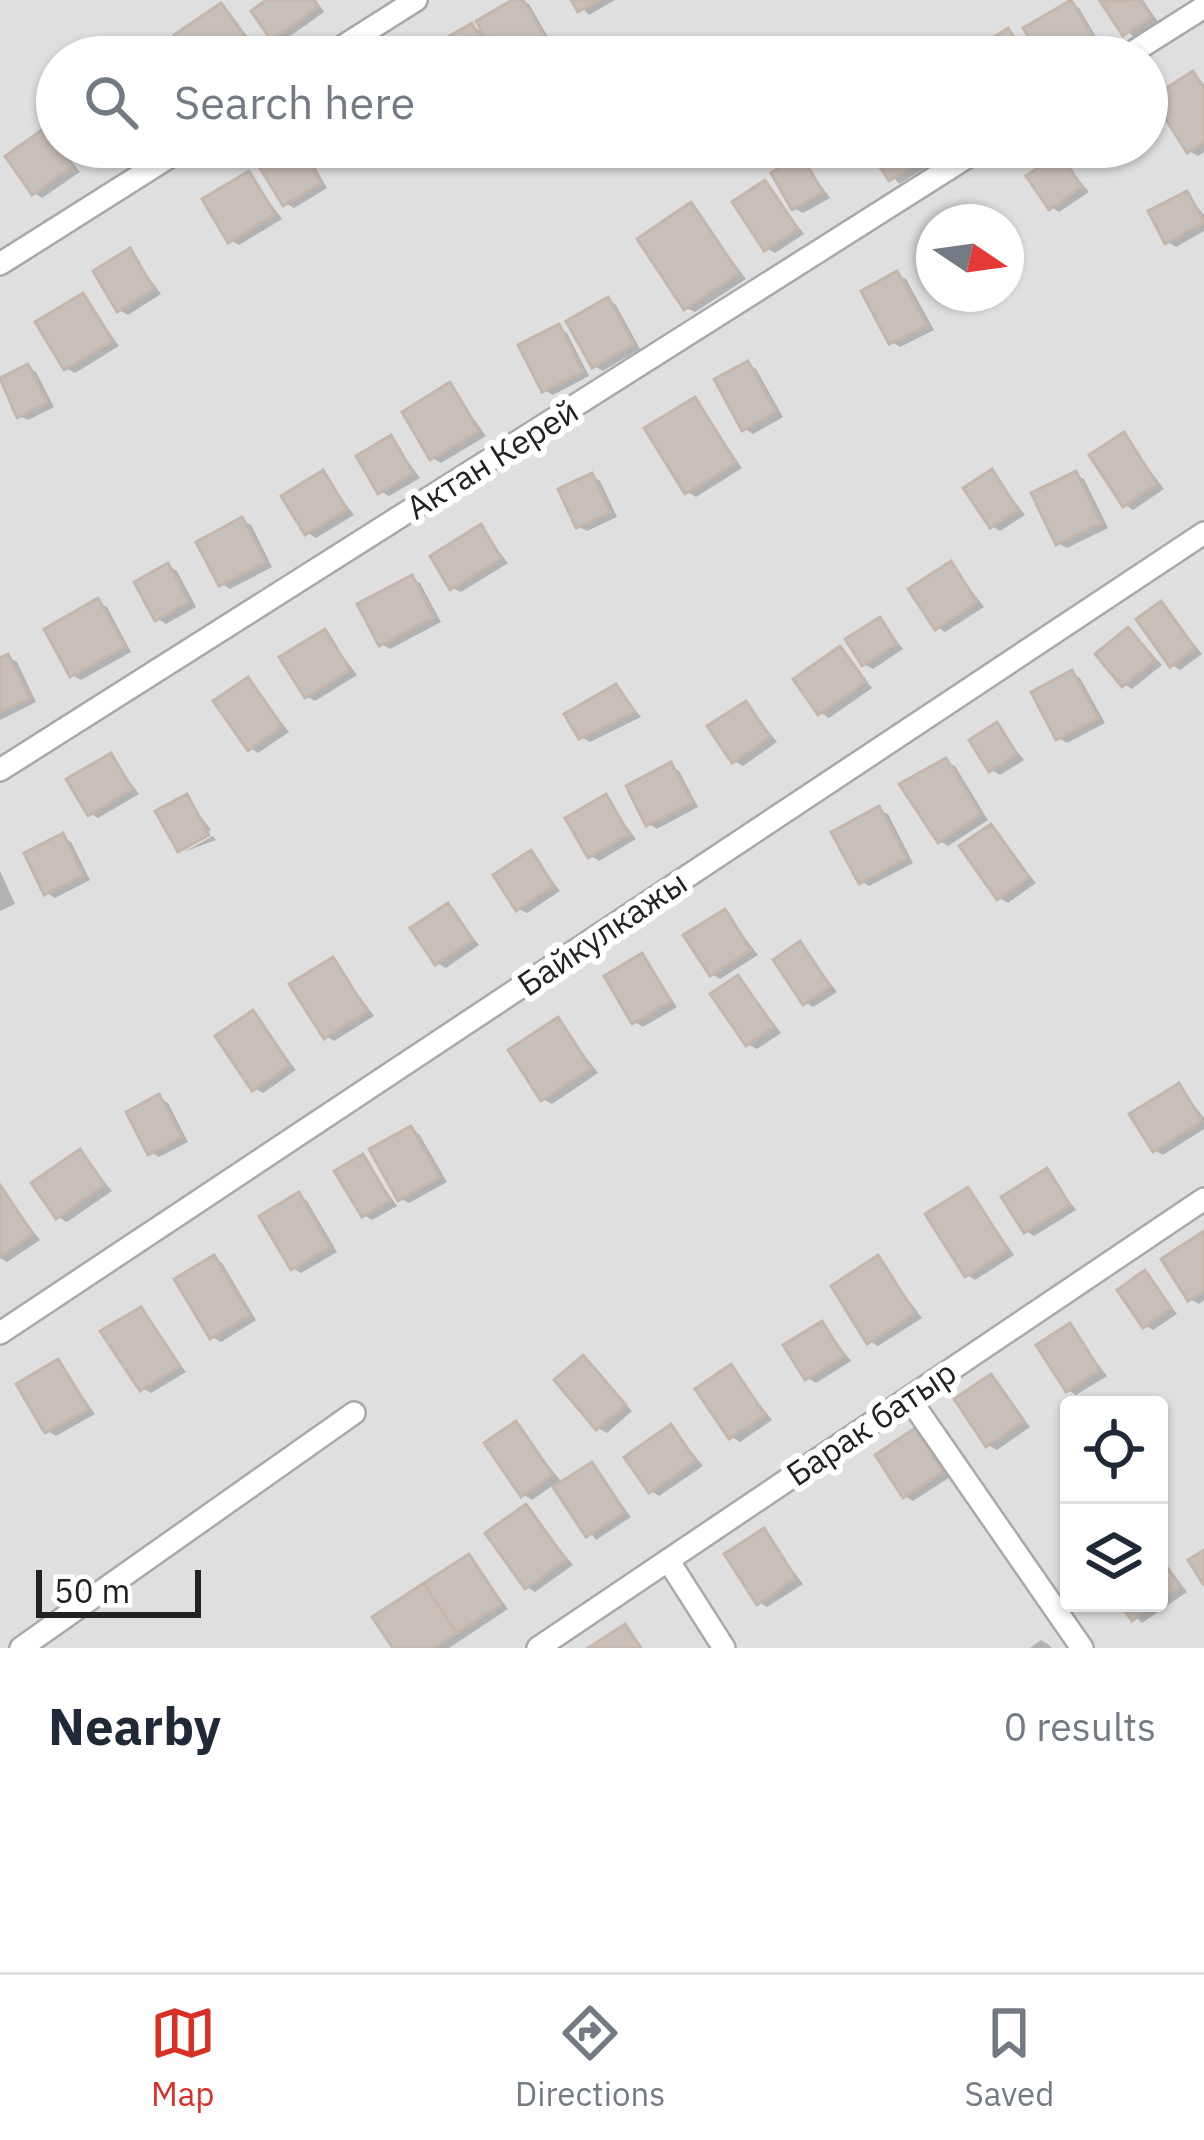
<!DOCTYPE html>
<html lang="en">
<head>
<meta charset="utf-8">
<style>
  :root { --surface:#fff; --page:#f6f6f7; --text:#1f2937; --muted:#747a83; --line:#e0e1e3; --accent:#d93025 }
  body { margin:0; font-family:"IBM Plex Sans",sans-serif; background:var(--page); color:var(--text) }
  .controls { position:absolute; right:36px; bottom:36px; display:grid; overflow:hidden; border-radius:12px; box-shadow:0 3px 9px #0004 }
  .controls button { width:108px; height:108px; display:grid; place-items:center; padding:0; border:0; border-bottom:3px solid var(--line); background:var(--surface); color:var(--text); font:60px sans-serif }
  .compass { position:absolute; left:916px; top:204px; width:108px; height:108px; border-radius:50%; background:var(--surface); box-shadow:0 3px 9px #0004; rotate:103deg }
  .scale { position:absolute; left:36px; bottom:30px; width:165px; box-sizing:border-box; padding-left:12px; border:6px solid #222; border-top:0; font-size:33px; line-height:42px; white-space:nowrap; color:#222; -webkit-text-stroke:9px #fff; paint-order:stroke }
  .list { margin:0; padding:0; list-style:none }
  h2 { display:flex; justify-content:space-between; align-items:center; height:156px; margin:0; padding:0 48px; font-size:51px }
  h2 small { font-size:39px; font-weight:400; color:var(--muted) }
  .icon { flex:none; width:66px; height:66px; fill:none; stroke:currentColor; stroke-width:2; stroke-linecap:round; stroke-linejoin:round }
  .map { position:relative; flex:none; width:1204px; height:1648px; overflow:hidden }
  .search { position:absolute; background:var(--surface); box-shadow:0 3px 9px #0004; left:36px; right:36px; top:36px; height:132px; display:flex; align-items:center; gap:30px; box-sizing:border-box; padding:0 42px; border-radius:66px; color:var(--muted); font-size:45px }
  .sheet { height:324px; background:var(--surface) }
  nav { display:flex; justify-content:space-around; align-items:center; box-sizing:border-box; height:168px; border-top:3px solid var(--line); background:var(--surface); font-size:33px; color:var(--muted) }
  nav a { display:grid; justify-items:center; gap:6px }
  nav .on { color:var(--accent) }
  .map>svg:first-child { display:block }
</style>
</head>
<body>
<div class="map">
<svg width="1204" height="1648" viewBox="0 0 1204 1648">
  <rect width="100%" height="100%" fill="#f2efe9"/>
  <!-- residential -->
  <path fill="#e0dfdf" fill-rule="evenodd" d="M 0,0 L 1204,0 L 1204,1648 L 0,1648 ZM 57,57 L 1147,57 L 1147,147 L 57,147 ZM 934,222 L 1006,222 L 1006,294 L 934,294 ZM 1069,1405 L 1159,1405 L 1159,1603 L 1069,1603 Z"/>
  <!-- shadow -->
  <path fill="#0003" d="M 271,0 L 316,0 L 324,12 L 282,42 L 273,37 Z
    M 518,0 L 529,4 L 559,56 L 433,57 L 472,26 L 487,35 Z
    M 574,0 L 615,0 L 589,15 Z
    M 1143,0 L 1158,22 L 1134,38 L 1104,2 Z
    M 1070,3 L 1079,8 L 1108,57 L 1044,57 Z
    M 221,7 L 229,12 L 259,52 L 252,57 L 193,57 Z
    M 1008,32 L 1030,57 L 971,57 Z
    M 1193,74 L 1204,84 L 1204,152 L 1198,156 L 1189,151 Z
    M 46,131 L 80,172 L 42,198 L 34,193 Z
    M 97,147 L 121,147 L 108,156 Z
    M 289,147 L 304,148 L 327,188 L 294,208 L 285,203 Z
    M 871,147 L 934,147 L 941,158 L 899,184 Z
    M 1060,157 L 1089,192 L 1059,212 L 1051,207 Z
    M 801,158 L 830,198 L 803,213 L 794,208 Z
    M 249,174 L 282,219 L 239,245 L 230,240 Z
    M 766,184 L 804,234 L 775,253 L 766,248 Z
    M 1187,194 L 1204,215 L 1204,231 L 1176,247 L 1168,242 Z
    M 691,205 L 746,279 L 695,312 L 686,308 Z
    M 130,252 L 161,294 L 128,315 L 119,310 Z
    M 897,275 L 906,279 L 934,330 L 900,347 L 892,342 Z
    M 964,294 L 988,294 L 975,302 Z
    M 83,296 L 119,346 L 75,373 L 66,368 Z
    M 608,300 L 616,305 L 640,349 L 603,371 L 594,366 Z
    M 559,328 L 567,333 L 589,376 L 553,395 L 545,390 Z
    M 748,364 L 756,369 L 783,417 L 753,434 L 745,429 Z
    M 28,367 L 36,372 L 54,407 L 28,420 L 19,416 L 1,381 Z
    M 450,386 L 486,436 L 441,463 L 432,458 Z
    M 695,400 L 742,468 L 696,497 L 688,492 Z
    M 1124,436 L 1164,489 L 1133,510 L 1125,505 Z
    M 391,438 L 420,478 L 389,496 L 380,491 Z
    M 992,472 L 1025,515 L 1000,531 L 992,526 Z
    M 323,474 L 354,515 L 316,538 L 308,533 Z
    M 1076,475 L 1084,479 L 1108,528 L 1067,548 L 1058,543 Z
    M 592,476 L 600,481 L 617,517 L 587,531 L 578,526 Z
    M 242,521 L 251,525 L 272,567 L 230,589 L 222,584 Z
    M 481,528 L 508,563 L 461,592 L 452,588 Z
    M 951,564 L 984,607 L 945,632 L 937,627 Z
    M 168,566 L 177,571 L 196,607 L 166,624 L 158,619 Z
    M 412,578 L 420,583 L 441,622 L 390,649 L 381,644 Z
    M 98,602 L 107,607 L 131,652 L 81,680 L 72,675 Z
    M 1161,604 L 1202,654 L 1180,670 L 1172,665 Z
    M 880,620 L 903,649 L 873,669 L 864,664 Z
    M 1128,630 L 1162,665 L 1132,689 L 1124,684 Z
    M 325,632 L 357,675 L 315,701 L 307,696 Z
    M 841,650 L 872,688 L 829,718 L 821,713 Z
    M 8,657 L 17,662 L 36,702 L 0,720 L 0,662 Z
    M 1072,673 L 1080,678 L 1105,723 L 1067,743 L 1059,738 Z
    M 248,681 L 289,732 L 258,753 L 250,748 Z
    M 616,687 L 641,717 L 590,742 L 581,737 Z
    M 746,704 L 777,742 L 743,766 L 734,761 Z
    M 997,726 L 1024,760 L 1000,775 L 992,770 Z
    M 111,756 L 139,794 L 98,818 L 90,813 Z
    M 946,761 L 955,766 L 988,820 L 948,846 L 940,841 Z
    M 671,766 L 679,771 L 698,807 L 657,829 L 649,824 Z
    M 187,798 L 211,830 L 180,847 Z
    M 605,798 L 636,839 L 599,861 L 591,856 Z
    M 879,810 L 888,814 L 913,863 L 869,886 L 861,881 Z
    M 991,827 L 1036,883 L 1008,903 L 1000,898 Z
    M 213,836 L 216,840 L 184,852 Z
    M 63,837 L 71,842 L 90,880 L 55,898 L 47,893 Z
    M 531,854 L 560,891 L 527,913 L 518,909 Z
    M 0,871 L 15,904 L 0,911 Z
    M 448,907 L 479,945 L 446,968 L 437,963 Z
    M 725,912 L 758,955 L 720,979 L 712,974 Z
    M 801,945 L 837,992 L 813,1007 L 805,1002 Z
    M 642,957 L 677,1007 L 643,1027 L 635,1022 Z
    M 333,960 L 374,1016 L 334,1041 L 326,1036 Z
    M 739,978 L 781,1033 L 757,1049 L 748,1044 Z
    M 253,1014 L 296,1070 L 263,1093 L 254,1088 Z
    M 558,1020 L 598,1073 L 552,1104 L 543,1099 Z
    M 1179,1086 L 1204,1118 L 1204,1129 L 1163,1155 L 1155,1150 Z
    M 159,1098 L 168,1103 L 188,1142 L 159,1157 L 151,1152 Z
    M 411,1129 L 419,1134 L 447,1182 L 409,1203 L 400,1198 Z
    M 80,1153 L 112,1191 L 67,1222 L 58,1217 Z
    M 363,1157 L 397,1206 L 372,1220 L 364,1215 Z
    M 1047,1171 L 1076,1210 L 1034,1236 L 1026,1231 Z
    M 0,1188 L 40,1240 L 7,1262 L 0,1258 Z
    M 969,1190 L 1014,1255 L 975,1280 L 967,1275 Z
    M 299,1196 L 307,1201 L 337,1252 L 301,1273 L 293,1268 Z
    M 1204,1235 L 1204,1300 L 1199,1304 L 1190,1299 Z
    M 214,1258 L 222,1263 L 256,1320 L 221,1342 L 212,1337 Z
    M 878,1259 L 922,1318 L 878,1346 L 869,1341 Z
    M 1145,1274 L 1177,1314 L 1153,1330 L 1145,1325 Z
    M 141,1311 L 186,1372 L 151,1393 L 142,1388 Z
    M 822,1324 L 851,1361 L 816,1383 L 808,1378 Z
    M 1070,1327 L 1107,1376 L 1076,1395 L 1068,1390 Z
    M 583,1359 L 632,1411 L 607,1433 L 598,1428 Z
    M 58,1362 L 95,1414 L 56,1436 L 48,1431 Z
    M 731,1368 L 772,1420 L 740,1442 L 732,1437 Z
    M 992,1377 L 1030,1427 L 997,1450 L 988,1445 Z
    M 516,1424 L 563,1484 L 592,1465 L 631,1517 L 596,1540 L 555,1484 L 532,1500 L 524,1495 Z
    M 672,1428 L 703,1466 L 659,1496 L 651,1491 Z
    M 915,1432 L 950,1477 L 913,1501 L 905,1496 Z
    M 526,1507 L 573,1565 L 535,1592 L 527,1587 Z
    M 764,1532 L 803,1584 L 767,1607 L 759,1602 Z
    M 1159,1554 L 1187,1592 L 1142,1623 L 1123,1603 L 1159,1603 Z
    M 469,1557 L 508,1609 L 449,1648 L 396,1648 Z
    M 1041,1640 L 1049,1645 L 1052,1648 L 1030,1648 Z"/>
  <!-- building -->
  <path fill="#c7bfb8" stroke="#c4b6ab" stroke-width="3" d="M 266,0 L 313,0 L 318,7 L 271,40 L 251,11 Z
    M 512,0 L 523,0 L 552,50 L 541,57 L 496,57 L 476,21 Z
    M 571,0 L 599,0 L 578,12 Z
    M 1071,0 L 1102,52 L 1092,57 L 1041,57 L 1023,28 Z
    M 1140,0 L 1151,17 L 1123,36 L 1100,1 Z
    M 221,3 L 252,46 L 237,57 L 189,57 L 174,35 Z
    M 472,23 L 491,57 L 430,57 L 425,50 Z
    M 1008,28 L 1027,57 L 967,57 L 966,56 Z
    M 1193,71 L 1204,89 L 1204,142 L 1187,153 L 1152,97 Z
    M 46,127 L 73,166 L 32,195 L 5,156 Z
    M 283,147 L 299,147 L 321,183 L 283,206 L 257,163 Z
    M 867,147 L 931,147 L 934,153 L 889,181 Z
    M 1060,153 L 1082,187 L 1049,210 L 1026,176 Z
    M 801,155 L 823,192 L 792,210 L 771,173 Z
    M 249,171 L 275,214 L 228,243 L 202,199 Z
    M 765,180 L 798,229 L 764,251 L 732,202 Z
    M 1187,191 L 1204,222 L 1165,244 L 1148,211 Z
    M 691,202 L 739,273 L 684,310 L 637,239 Z
    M 130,248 L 154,289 L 117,312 L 93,271 Z
    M 897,271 L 927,325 L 889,344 L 861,291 Z
    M 83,293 L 113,341 L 64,370 L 35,322 Z
    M 608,297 L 634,344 L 592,368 L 566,321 Z
    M 559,324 L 583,372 L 542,392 L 518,345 Z
    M 748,361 L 776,412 L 742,431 L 714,379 Z
    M 28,364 L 47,402 L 17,418 L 0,378 Z
    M 450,382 L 479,431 L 430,460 L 402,412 Z
    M 695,397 L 736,463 L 685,494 L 644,428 Z
    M 1124,432 L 1157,484 L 1123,507 L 1089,455 Z
    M 391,435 L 413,473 L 378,494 L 356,456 Z
    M 992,469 L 1018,510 L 990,528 L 963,488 Z
    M 323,470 L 347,509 L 305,535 L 281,496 Z
    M 1076,471 L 1101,523 L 1056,545 L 1031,493 Z
    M 592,473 L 610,512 L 576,528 L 558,489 Z
    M 242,517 L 266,562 L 219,586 L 196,542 Z
    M 481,524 L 501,558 L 450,590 L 430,556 Z
    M 951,561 L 977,602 L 935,630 L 908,589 Z
    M 168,563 L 189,602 L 155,621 L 134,582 Z
    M 412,575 L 434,617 L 379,646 L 357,604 Z
    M 98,598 L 125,647 L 70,677 L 44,629 Z
    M 1161,601 L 1195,648 L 1170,667 L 1136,619 Z
    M 880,617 L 897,644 L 862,666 L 845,639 Z
    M 1128,627 L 1155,660 L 1122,687 L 1095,654 Z
    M 325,629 L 350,670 L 305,698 L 279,657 Z
    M 840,646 L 866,682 L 818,715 L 793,679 Z
    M 8,654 L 30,698 L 0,712 L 0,658 Z
    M 1072,670 L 1098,718 L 1056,740 L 1031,692 Z
    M 248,677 L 282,726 L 248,751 L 213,701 Z
    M 616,684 L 635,712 L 579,739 L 564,714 Z
    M 746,701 L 770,737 L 732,763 L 707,726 Z
    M 997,722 L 1017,754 L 989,772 L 969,740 Z
    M 111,753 L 132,789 L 88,816 L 66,779 Z
    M 946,758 L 981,814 L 938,843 L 899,784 Z
    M 671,762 L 692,802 L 646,826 L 626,786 Z
    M 187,794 L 209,835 L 178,852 L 155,811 Z
    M 606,794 L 629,834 L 588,858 L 565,818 Z
    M 879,806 L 907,858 L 859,884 L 831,832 Z
    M 991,824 L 1029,877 L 997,900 L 959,846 Z
    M 63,833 L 83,875 L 44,895 L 24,853 Z
    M 531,850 L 554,886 L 516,911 L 493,875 Z
    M 448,903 L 473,940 L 435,965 L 410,928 Z
    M 725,909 L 751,950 L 710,976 L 683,935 Z
    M 800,941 L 830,986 L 803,1005 L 773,960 Z
    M 642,953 L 671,1001 L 632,1024 L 604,976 Z
    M 333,957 L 367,1011 L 324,1039 L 289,984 Z
    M 738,975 L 774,1027 L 746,1046 L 710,994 Z
    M 253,1010 L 290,1065 L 252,1091 L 215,1036 Z
    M 558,1017 L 591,1068 L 541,1101 L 508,1050 Z
    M 1179,1083 L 1202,1121 L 1153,1152 L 1129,1114 Z
    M 159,1094 L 182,1137 L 148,1155 L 126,1112 Z
    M 411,1126 L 440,1177 L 398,1201 L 369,1149 Z
    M 80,1149 L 105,1185 L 56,1219 L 31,1183 Z
    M 363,1154 L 390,1200 L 362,1217 L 334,1171 Z
    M 1047,1168 L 1070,1205 L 1024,1233 L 1001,1197 Z
    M 0,1185 L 33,1234 L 0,1257 Z
    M 968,1187 L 1008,1250 L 965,1277 L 925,1214 Z
    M 299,1192 L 330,1247 L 291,1270 L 259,1216 Z
    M 1204,1231 L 1204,1291 L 1188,1301 L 1161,1259 Z
    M 214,1255 L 250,1315 L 210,1339 L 174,1279 Z
    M 878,1255 L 915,1313 L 867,1344 L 831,1286 Z
    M 1145,1270 L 1171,1308 L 1143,1328 L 1117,1290 Z
    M 141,1307 L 180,1366 L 140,1391 L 100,1331 Z
    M 822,1321 L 844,1356 L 805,1380 L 783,1345 Z
    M 1070,1323 L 1100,1370 L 1066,1392 L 1036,1345 Z
    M 583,1355 L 626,1405 L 596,1430 L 554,1380 Z
    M 58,1359 L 89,1409 L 45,1433 L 16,1384 Z
    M 731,1364 L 765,1415 L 729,1439 L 695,1389 Z
    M 991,1374 L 1024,1421 L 986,1447 L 954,1399 Z
    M 516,1421 L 553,1475 L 521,1497 L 484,1443 Z
    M 671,1424 L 696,1461 L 649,1493 L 624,1457 Z
    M 915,1428 L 943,1472 L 903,1498 L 875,1455 Z
    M 592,1462 L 625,1512 L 586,1537 L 553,1487 Z
    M 526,1504 L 566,1560 L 525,1589 L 485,1533 Z
    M 764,1528 L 796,1578 L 757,1605 L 724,1554 Z
    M 1204,1550 L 1204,1584 L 1203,1584 L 1188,1560 Z
    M 469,1554 L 502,1604 L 457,1633 L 424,1583 Z
    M 1159,1557 L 1180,1586 L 1159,1601 Z
    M 424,1583 L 457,1633 L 434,1648 L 393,1648 L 372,1617 Z
    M 1119,1603 L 1156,1603 L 1132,1621 Z
    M 625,1624 L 641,1648 L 588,1648 Z"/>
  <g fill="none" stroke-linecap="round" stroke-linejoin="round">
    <!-- street casing -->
    <g stroke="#a9a9a9" stroke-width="26">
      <path id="street" d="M 326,57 L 416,0
        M 1125,57 L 1204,7
        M 0,264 L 185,147
        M 0,770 L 983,147
        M 0,1333 L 1204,533
        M 909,1398 L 1082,1648
        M 668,1560 L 724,1648
        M 21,1648 L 354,1413
        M 538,1648 L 1204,1199"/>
    </g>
    <!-- street -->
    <use href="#street" stroke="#fff" stroke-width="21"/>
  </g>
  <g text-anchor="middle" stroke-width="12" stroke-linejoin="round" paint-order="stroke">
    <!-- street labels -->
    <g font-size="33" fill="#222" stroke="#fff">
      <text transform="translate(492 459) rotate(-32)" y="12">Актан Керей</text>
      <text transform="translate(602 933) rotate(-34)" y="12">Байкулкажы</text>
      <text transform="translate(871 1423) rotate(-34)" y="12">Барак батыр</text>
    </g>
  </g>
</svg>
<div class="controls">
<button><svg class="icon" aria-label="locate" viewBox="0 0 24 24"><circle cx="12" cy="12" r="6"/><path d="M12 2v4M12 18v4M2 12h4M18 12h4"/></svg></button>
<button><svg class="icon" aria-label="layers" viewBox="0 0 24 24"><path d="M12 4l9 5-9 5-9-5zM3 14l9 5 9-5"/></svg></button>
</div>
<svg class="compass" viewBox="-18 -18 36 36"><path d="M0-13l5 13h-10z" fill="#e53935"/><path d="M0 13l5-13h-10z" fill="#747a83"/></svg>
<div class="scale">50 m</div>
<div class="search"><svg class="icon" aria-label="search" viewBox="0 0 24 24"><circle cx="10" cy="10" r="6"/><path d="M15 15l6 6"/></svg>Search here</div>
</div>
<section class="sheet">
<h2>Nearby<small>0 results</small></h2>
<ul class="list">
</ul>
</section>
<nav>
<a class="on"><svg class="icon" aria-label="map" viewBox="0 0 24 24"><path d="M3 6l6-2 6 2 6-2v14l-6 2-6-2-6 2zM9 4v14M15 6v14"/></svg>Map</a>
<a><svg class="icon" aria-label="directions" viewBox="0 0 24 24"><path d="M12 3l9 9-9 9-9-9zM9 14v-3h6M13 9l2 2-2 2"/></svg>Directions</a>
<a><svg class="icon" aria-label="saved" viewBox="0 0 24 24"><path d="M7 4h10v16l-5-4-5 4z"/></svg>Saved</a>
</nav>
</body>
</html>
